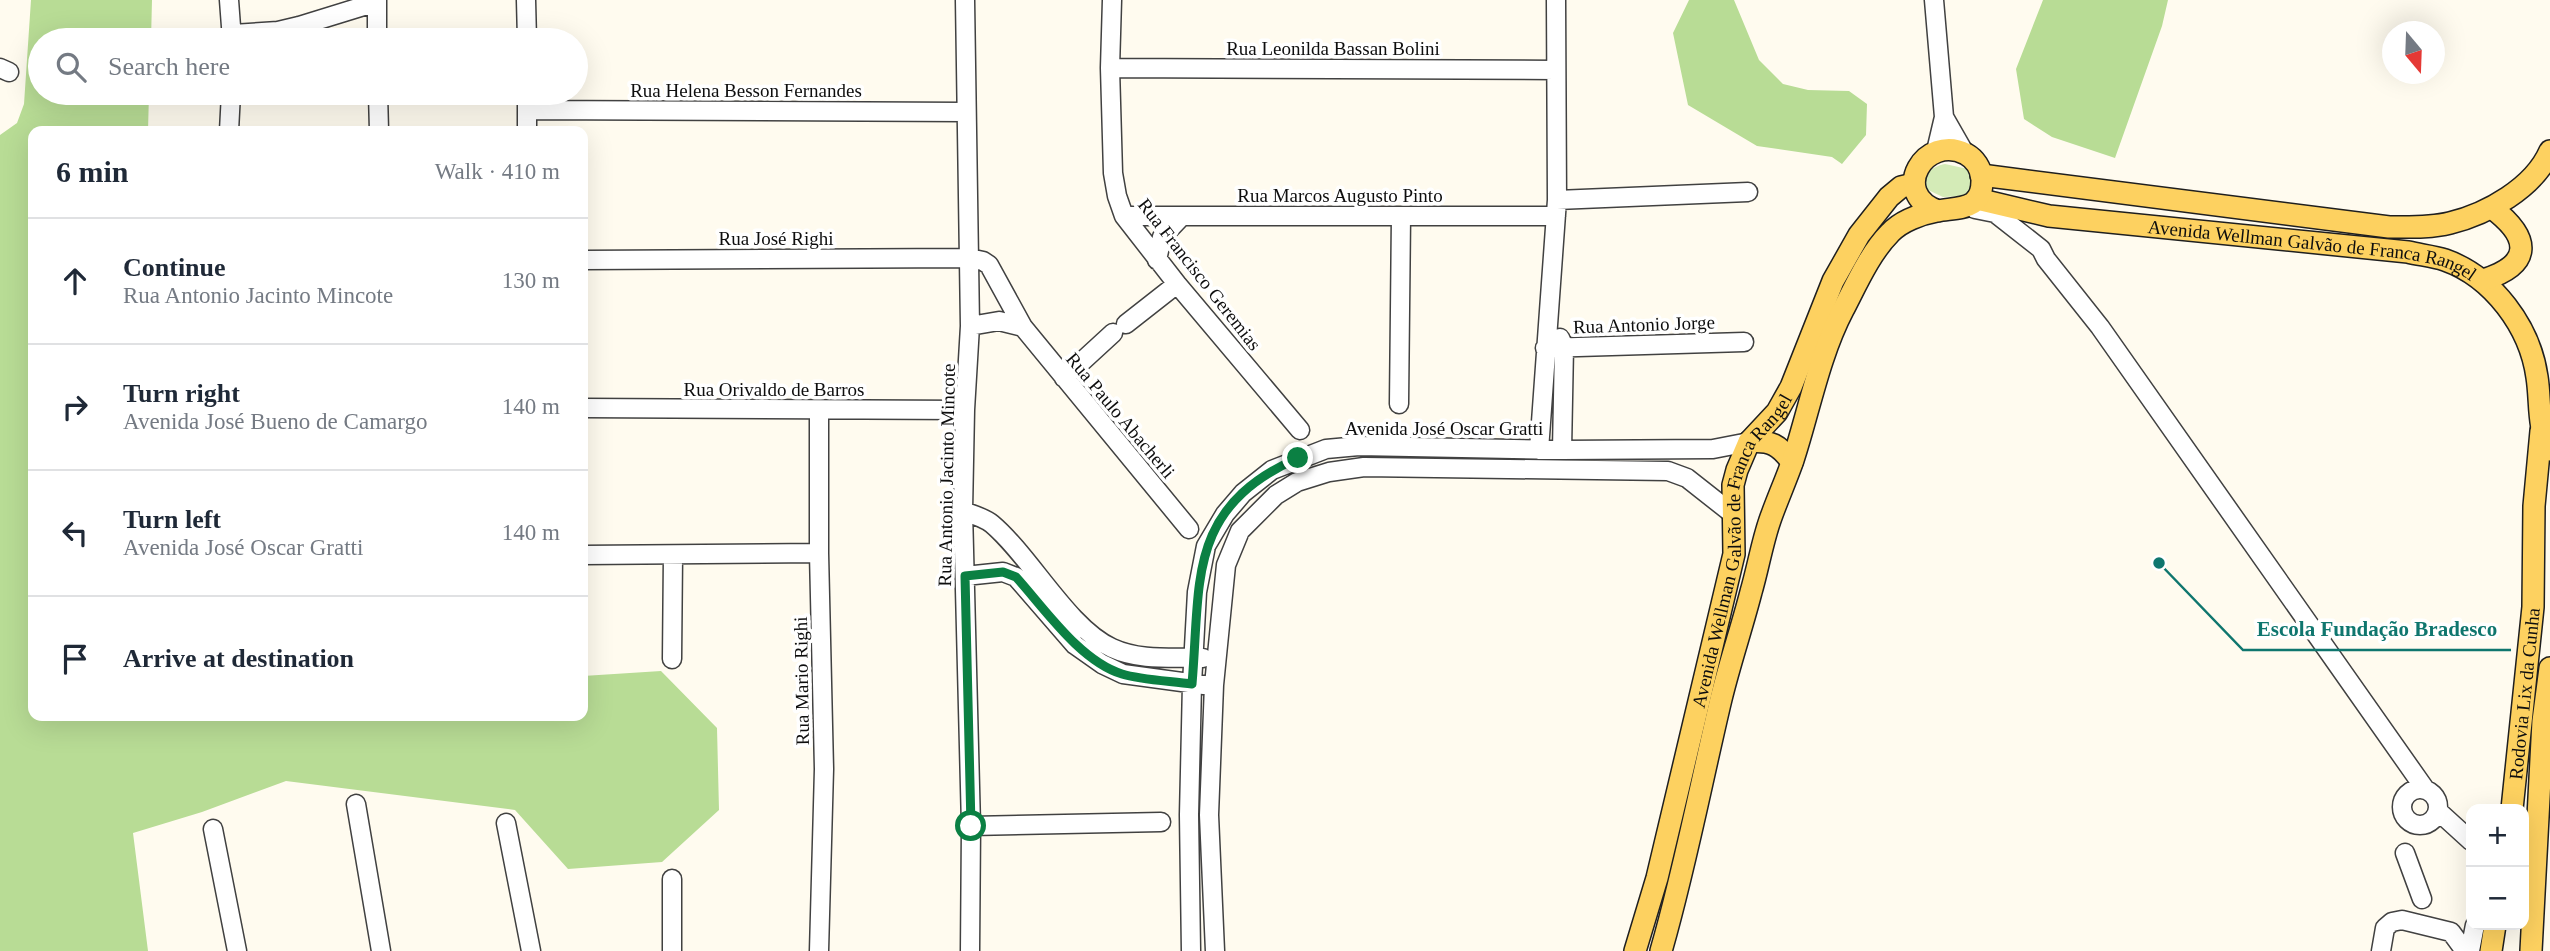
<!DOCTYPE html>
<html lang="en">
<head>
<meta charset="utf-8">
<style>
  :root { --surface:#fff; --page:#f2f2f3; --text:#1f2937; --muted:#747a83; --line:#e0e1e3 }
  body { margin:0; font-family:"Times New Roman",serif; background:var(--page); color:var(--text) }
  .controls { position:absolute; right:21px; bottom:21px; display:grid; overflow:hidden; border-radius:14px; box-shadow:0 7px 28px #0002 }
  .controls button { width:63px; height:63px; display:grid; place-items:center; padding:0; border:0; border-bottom:2px solid var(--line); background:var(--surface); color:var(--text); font:35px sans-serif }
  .compass { position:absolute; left:2382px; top:21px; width:63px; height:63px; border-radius:50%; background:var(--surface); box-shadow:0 7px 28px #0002; rotate:161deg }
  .stop { position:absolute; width:21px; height:21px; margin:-16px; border:5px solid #0b8043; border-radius:50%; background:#fff }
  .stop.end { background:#0b8043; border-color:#fff; box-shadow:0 2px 7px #0008 }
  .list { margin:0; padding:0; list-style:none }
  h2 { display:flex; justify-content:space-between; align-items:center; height:91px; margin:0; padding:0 28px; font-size:30px }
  h2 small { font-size:23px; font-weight:400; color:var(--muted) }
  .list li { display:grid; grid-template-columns:46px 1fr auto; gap:21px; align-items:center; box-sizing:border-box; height:126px; padding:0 28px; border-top:2px solid var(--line) }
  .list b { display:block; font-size:26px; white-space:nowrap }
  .list p { margin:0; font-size:23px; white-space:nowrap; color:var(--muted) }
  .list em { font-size:23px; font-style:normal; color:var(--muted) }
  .icon { flex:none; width:38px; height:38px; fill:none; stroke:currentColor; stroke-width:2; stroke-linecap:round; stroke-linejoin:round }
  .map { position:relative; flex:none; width:2550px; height:951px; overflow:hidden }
  .search { position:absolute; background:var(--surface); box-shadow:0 7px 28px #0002; left:28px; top:28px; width:560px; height:77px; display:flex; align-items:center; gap:18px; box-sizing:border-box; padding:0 24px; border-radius:38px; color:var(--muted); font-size:26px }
  .panel { position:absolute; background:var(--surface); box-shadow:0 7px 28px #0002; left:28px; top:126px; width:560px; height:595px; border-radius:14px }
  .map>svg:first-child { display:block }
</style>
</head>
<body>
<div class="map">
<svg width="2550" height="951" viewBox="0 0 2550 951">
  <rect width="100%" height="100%" fill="#fffbef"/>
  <!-- green -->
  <path fill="#d4ebb7" d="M 1945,164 L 1968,169 L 1975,187 L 1966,196 L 1943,197 L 1928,190 C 1920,175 1931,167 1945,164 Z"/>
  <!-- forest -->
  <path fill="#b8dc95" d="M 31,0 L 152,0 L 151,40 L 40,40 L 40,93 L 149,93 L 148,131 L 33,131 L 33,716 L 583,716 L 583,676 L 661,671 L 717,728 L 719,810 L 662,862 L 568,869 L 515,810 L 286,781 L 202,812 L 133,833 L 148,951 L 0,951 L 0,135 L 17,123 L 24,104 Z
    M 1689,0 L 1734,0 L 1759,60 L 1783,84 L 1808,90 L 1849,91 L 1867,104 L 1866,135 L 1842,164 L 1832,157 L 1757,146 L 1688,105 L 1673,33 Z
    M 2043,0 L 2168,0 L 2162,26 L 2115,158 L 2052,137 L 2024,119 L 2016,69 Z"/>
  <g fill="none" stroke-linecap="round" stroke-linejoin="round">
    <!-- minor casing -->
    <g stroke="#414141" stroke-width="21">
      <path id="minor" d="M 229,0 L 232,40
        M 377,0 L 377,40
        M 526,0 L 527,40
        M 965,0 L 970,326 L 965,410 L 963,511 L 971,826 L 970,951
        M 1112,0 L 1110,68 L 1113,173 L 1117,196 L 1124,216 L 1177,284 L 1300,430
        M 1934,0 L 1944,117 L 1936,151
        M 233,34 L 278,31 L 299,26 L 377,2
        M 0,68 L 9,72
        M 1110,68 L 1556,70
        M 378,93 L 379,131
        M 527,93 L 527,131
        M 527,110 L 966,112
        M 1944,117 L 1964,152
        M 229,131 L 231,93
        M 1557,200 L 1748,192
        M 1975,209 L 1995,213 L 2041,249 L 2046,259 L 2100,327 L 2425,789
        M 1124,216 L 1556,216
        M 583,260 L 969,258 L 983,261 L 989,265 L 1023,327 L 1189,529
        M 1157,260 L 1162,237 L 1182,216
        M 1126,324 L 1177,284
        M 970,326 L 999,321 L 1023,327
        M 1560,338 L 1564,347 L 1562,450
        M 1545,348 L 1744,342
        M 1064,378 L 1113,333
        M 1399,404 L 1401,216
        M 583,408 L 965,410
        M 1539,450 L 1557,200 L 1556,0
        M 963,511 C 972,514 985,518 992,524 C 1031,557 1068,628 1112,648 C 1140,661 1173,657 1203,658
        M 583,555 L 819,553
        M 965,576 L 1003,572 L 1016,577 L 1075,645 L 1102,664 L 1123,674 L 1204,685
        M 672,659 L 673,555
        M2402 807a18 18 0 1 1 36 0a18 18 0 1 1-36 0Z
        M 356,804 L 381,951
        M 2438,811 L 2471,841
        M 506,823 L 531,951
        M 971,826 L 1161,822
        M 213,829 L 237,951
        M 2405,853 L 2422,899
        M 672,879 L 672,951
        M 819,951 L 824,769 L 819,553 L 819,410
        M 1191,951 L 1189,815 L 1192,684 L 1197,592 L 1206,546 L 1225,514 L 1243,493 L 1272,470 L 1326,449 L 1359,446 L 1562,450 L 1713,449 L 1749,442
        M 1215,951 L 1209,815 L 1214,685 L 1226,565 L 1240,531 L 1276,495 L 1297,482 L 1329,472 L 1364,467 L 1668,471 L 1687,478 L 1734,515
        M 2381,951 L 2385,928 L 2392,922 L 2402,920 L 2451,932 L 2465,951
        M 2470,951 L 2475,925"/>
    </g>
    <!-- major casing -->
    <g stroke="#1f1f1f" stroke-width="24">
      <g id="major">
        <path d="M 1981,175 L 2389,227 C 2409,227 2430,228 2450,223 C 2487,214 2534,188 2550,151"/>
        <path id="s1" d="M 1977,199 L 2049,216 L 2408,252 C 2420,255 2433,256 2445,260 C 2493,277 2530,327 2537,377 C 2541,402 2537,427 2550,450"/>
        <path d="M 2483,280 C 2534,264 2530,237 2492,208"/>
        <path d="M 1749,442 C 1771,440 1779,445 1792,462"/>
        <path id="s2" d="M 2512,809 L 2533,607 L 2534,506 L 2541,431"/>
        <path id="s3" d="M 1635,951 L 1657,878 L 1734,554 L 1733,485 L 1737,470 L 1749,442 L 1777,412 L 1791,387 L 1833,281 L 1859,235 L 1889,197 L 1901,187 L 1914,184"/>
        <path d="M 1661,951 C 1685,868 1701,783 1721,699 C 1730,662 1742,627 1751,592 C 1758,568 1762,543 1770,520 C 1777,500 1786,480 1793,460 C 1809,411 1819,356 1843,310 C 1856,285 1870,253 1890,233 C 1901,221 1921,214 1937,211 C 1959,207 1983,211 1982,179 C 1981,168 1975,159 1966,154 C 1925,133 1889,193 1938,211"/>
        <path d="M 2491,951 L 2495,925"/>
        <path d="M 2531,951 L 2543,721 L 2550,668"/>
      </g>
    </g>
    <!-- minor -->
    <use href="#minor" stroke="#fff" stroke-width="18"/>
    <!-- major -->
    <use href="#major" stroke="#fdd160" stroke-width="21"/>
  </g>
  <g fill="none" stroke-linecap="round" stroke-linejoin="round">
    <!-- route -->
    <path stroke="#0b8043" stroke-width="9" d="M 971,826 L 965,576 L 1003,572 L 1016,577 C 1045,609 1080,661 1122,674 C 1141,680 1171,681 1192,684 C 1201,581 1186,508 1298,458"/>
  </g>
  <g text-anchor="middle" stroke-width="7" stroke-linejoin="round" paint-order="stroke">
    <!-- street labels -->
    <g font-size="19" fill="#0e0e0e" stroke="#fff">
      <text x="1333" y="55">Rua Leonilda Bassan Bolini</text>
      <text x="746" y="97">Rua Helena Besson Fernandes</text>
      <text x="1340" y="202">Rua Marcos Augusto Pinto</text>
      <text x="776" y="245">Rua José Righi</text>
      <text dy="7" stroke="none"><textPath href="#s1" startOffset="340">Avenida Wellman Galvão de Franca Rangel</textPath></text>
      <text transform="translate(1200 274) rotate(52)" y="7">Rua Francisco Geremias</text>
      <text transform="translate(1644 324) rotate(-2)" y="7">Rua Antonio Jorge</text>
      <text x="774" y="396">Rua Orivaldo de Barros</text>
      <text transform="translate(1121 415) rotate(50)" y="7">Rua Paulo Abacherli</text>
      <text x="1444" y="435">Avenida José Oscar Gratti</text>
      <text transform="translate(946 475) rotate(-89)" y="7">Rua Antonio Jacinto Mincote</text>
      <text dy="7" stroke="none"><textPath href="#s3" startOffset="418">Avenida Wellman Galvão de Franca Rangel</textPath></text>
      <text transform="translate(801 681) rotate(-91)" y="7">Rua Mario Righi</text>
      <text dy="7" stroke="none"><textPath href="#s2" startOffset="116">Rodovia Lix da Cunha</textPath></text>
    </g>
  </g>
  <!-- callouts -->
  <path fill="none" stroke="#0f766e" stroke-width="2.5" d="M2159 563L2243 650H2511"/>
  <circle fill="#0f766e" stroke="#fff" stroke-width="2.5" cx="2159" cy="563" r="7"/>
  <g font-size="21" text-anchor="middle" font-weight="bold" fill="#0f766e" stroke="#fff" stroke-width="7" stroke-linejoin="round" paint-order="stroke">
    <text x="2377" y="636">Escola Fundação Bradesco</text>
  </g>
</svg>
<div class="controls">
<button>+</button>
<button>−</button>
</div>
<svg class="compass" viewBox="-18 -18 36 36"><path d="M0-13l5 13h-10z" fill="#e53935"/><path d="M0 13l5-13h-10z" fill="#747a83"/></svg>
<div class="stop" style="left:971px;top:826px"></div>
<div class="stop end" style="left:1298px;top:458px"></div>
<div class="search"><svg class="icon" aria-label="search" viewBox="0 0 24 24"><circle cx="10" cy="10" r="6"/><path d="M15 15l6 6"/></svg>Search here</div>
<section class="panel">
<h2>6 min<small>Walk · 410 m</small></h2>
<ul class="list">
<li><svg class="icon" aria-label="ahead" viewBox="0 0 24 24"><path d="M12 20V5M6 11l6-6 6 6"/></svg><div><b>Continue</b><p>Rua Antonio Jacinto Mincote</p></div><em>130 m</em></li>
<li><svg class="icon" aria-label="right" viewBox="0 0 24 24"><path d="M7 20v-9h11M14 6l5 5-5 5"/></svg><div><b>Turn right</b><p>Avenida José Bueno de Camargo</p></div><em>140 m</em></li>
<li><svg class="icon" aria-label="left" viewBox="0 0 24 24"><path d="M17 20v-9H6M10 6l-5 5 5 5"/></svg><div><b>Turn left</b><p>Avenida José Oscar Gratti</p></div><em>140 m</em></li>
<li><svg class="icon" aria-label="arrive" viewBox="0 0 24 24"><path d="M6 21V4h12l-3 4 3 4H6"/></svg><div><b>Arrive at destination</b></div></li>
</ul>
</section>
</div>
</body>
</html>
